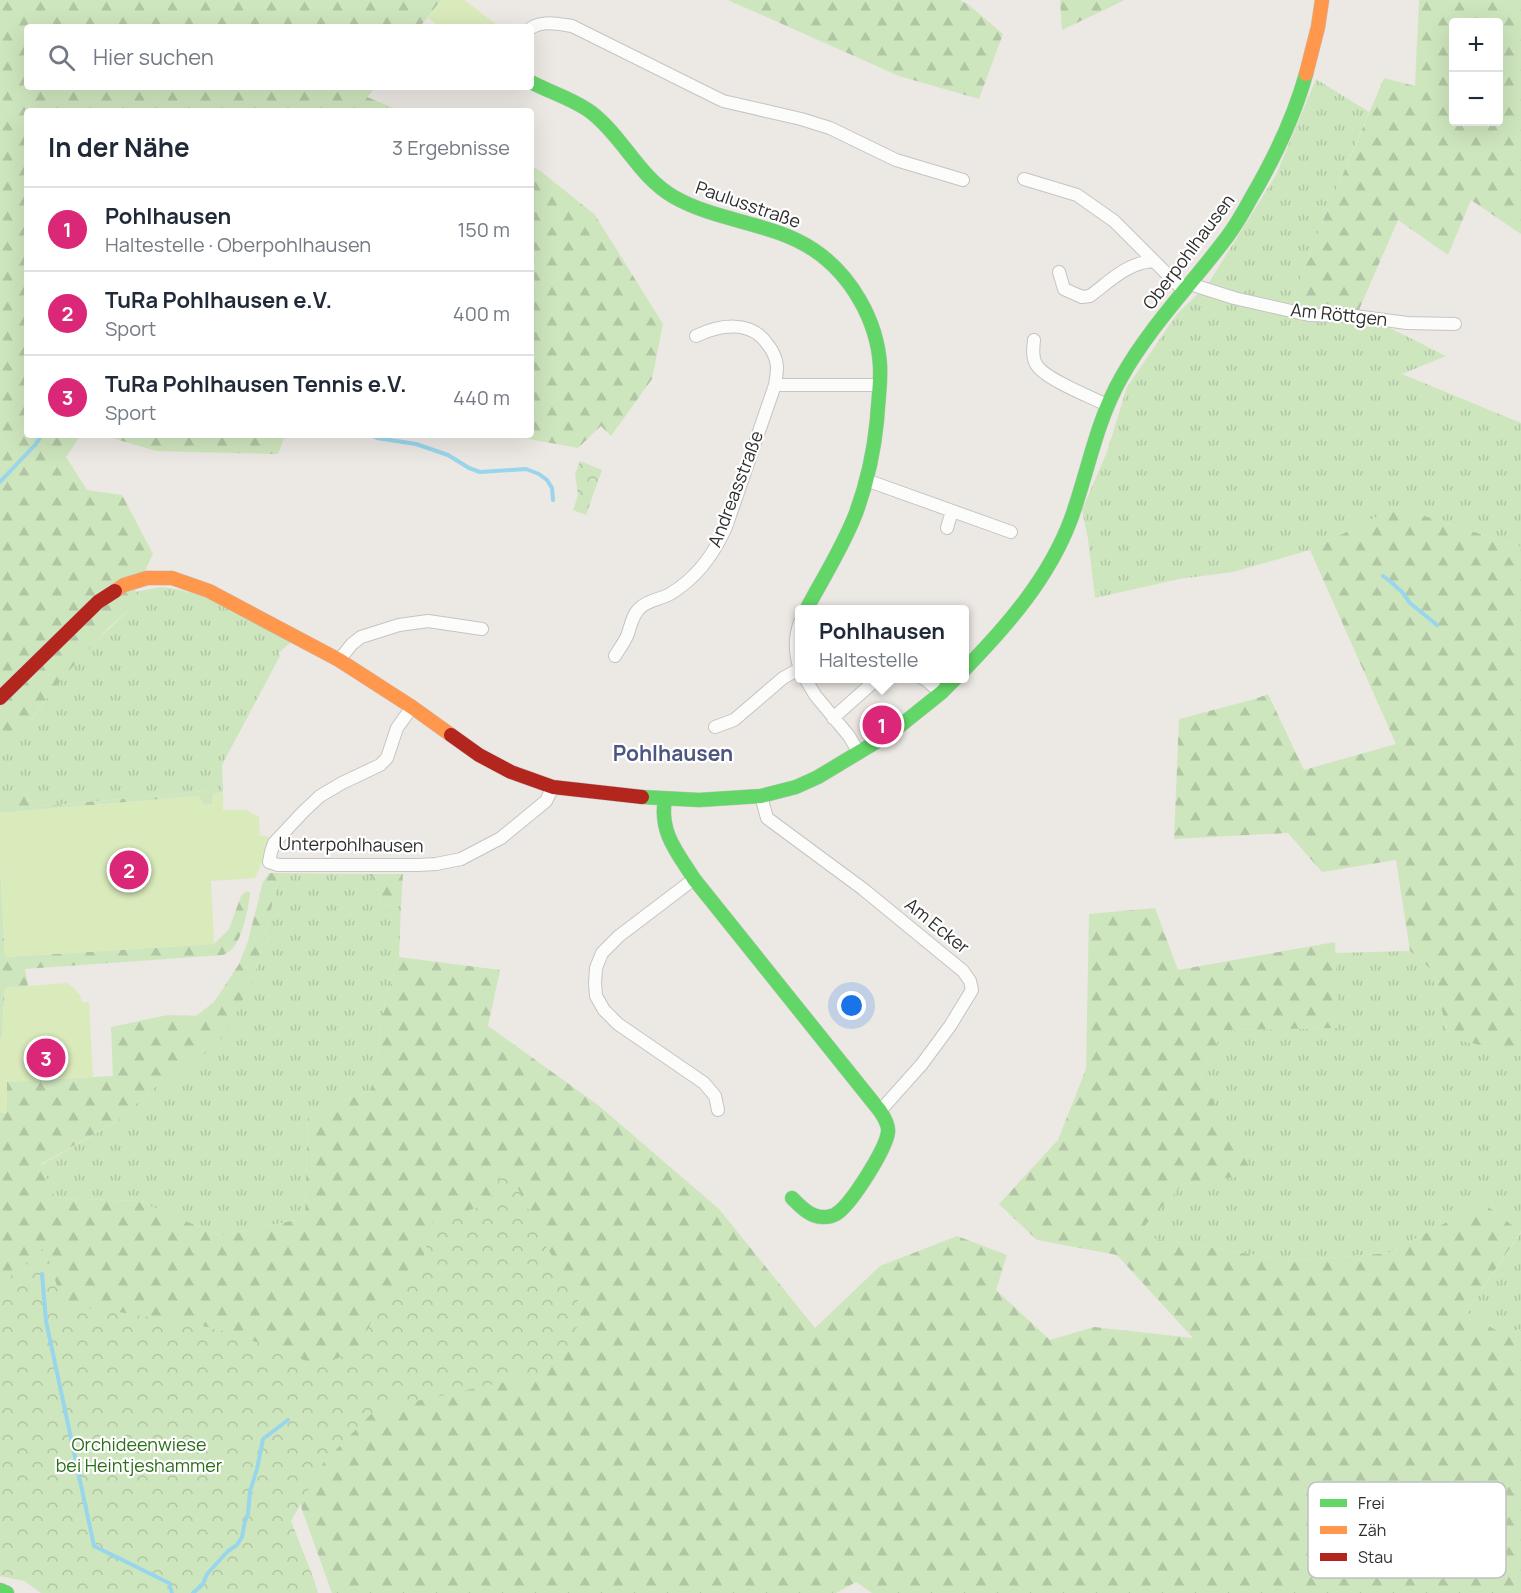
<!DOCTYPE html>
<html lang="de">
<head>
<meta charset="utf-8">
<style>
  :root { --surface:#fff; --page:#f2f2f3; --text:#1f2937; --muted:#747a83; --line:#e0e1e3; --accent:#db2777 }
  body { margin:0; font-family:Manrope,sans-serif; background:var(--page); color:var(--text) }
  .controls { position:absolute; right:18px; top:18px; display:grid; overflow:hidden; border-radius:6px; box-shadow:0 6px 24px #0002 }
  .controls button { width:54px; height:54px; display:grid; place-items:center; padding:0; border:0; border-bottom:2px solid var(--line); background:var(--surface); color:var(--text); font:30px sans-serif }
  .you { position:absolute; left:852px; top:1006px; width:21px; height:21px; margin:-15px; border:4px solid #fff; border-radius:50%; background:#1a73e8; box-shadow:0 0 0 9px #1a73e833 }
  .badge { display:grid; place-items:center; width:39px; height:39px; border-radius:50%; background:var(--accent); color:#fff; font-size:20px; font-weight:700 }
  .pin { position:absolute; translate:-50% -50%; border:3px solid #fff; box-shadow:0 2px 6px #0006 }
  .popup { position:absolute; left:795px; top:605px; width:174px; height:78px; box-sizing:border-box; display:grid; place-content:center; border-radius:6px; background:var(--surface); filter:drop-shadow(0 2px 4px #0005); font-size:20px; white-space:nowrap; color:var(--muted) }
  .popup b { font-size:22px; color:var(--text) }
  .popup::after { content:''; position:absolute; left:50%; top:100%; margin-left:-12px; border:12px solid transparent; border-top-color:var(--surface) }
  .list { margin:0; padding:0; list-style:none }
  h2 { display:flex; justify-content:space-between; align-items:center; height:78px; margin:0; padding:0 24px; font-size:26px }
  h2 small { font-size:20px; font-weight:400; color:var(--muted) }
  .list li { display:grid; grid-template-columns:39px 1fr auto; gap:18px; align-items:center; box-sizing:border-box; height:84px; padding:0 24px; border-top:2px solid var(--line) }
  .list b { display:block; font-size:22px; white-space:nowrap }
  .list p { margin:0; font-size:20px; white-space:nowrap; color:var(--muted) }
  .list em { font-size:20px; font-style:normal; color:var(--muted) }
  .icon { flex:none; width:33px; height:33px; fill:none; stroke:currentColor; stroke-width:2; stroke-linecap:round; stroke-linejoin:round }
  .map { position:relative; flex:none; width:1521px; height:1593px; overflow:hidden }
  .search { position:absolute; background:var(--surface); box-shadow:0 6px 24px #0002; left:24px; top:24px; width:510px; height:66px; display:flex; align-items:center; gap:15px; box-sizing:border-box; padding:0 21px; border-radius:6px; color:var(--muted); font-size:22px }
  .panel { position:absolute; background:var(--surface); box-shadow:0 6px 24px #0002; left:24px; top:108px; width:510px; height:330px; border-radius:6px }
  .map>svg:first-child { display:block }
</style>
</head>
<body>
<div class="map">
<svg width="1521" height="1593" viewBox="0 0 1521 1593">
  <defs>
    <pattern id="grass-tufts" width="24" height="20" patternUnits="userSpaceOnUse" patternTransform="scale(1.5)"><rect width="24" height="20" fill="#cee6be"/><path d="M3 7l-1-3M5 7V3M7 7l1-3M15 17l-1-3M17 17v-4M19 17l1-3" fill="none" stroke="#b1c6a4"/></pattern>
    <pattern id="forest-firs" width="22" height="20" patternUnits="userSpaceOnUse" patternTransform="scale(1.5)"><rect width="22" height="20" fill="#cee6be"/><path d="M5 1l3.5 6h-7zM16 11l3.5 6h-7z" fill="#b1c6a4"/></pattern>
    <pattern id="park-crowns" width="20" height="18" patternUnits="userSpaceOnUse" patternTransform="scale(1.5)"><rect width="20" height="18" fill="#cee6be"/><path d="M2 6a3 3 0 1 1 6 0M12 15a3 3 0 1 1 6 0" fill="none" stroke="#b1c6a4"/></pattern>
  </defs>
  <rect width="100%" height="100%" fill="#ece8e4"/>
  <!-- grass -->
  <path fill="url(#grass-tufts)" d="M 1316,79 L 1369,112 L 1322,223 L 1290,305 L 1358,312 L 1446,356 L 1402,374 L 1521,423 L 1521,547 L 1397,507 L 1310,550 L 1233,572 L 1179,579 L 1095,598 L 1088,539 L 1082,510 L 1107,452 L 1127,387 L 1177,314 L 1208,284 L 1276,175 Z
    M 161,587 C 208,591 250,620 291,642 L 279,653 L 280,656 L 222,765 L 223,792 L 218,790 L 44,806 L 29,800 L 26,790 L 26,778 L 24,777 C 17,789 13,792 0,796 L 0,751 C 26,731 44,701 64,676 C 87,648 113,624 141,600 L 135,592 Z
    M 280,873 L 369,874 L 378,886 L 381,904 L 401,906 L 399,957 L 385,1002 L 371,1091 L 308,1112 L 305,1218 L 221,1236 L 138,1201 L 55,1198 L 41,1165 L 117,1121 L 154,1088 L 206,1053 L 254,978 Z
    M 1410,951 L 1431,969 L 1449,1037 L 1521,1056 L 1521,1232 L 1483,1203 L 1388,1253 L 1293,1261 L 1156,1239 L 1137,1233 L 1182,1185 L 1252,1174 L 1200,1076 L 1223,1030 L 1337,1028 L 1335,953 Z
    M 1521,1233 L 1521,1329 L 1504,1335 L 1466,1312 Z"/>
  <!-- forest -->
  <path fill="url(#forest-firs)" fill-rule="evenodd" d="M 0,0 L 441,0 L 420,27 L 27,27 L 27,87 L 375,87 L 367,97 L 400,111 L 27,111 L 27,435 L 81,435 L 66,457 L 87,490 L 122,495 L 153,554 L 135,592 L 141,600 L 109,627 L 66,674 L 14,741 L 0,751 Z
    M 728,0 L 960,0 L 969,5 L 1003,34 L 979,99 L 899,76 Z
    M 1060,0 L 1125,0 L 1062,30 Z
    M 1419,0 L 1521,0 L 1521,234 L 1471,200 L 1448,255 L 1398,220 L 1358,312 L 1312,311 L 1290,305 L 1322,223 L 1384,78 L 1415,86 ZM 1454,22 L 1498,22 L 1498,122 L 1454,122 Z
    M 531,166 L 538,169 L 595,215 L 663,324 L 652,379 L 611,436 L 601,426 L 578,448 L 507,435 L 531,435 Z
    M 102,435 L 285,435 L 278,454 L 156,451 Z
    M 1397,507 L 1521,547 L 1521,1056 L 1449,1037 L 1431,969 L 1410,951 L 1396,860 L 1322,872 L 1288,833 L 1174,839 L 1179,719 L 1255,699 L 1268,694 L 1304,770 L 1396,744 L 1310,550 Z
    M 24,777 L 26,778 L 26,790 L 29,800 L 44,806 L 218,790 L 223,792 L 213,794 L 212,804 L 204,805 L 198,796 L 0,813 L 0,796 C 11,792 18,789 24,777 Z
    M 0,862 L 5,957 L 214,944 L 229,929 L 241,896 L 245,892 L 248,891 L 250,893 C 249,907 242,940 232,949 C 229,952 226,953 223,955 L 25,969 L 28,986 L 5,988 L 2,1038 L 0,1038 Z
    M 269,873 L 280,873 L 254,978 L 224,1036 L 206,1053 L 154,1088 L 117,1121 L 41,1164 L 55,1198 L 138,1201 L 221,1236 L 305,1218 L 308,1112 L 371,1091 L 385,1002 L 399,957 L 500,970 L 488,1026 L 598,1105 L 719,1209 L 815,1328 L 880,1266 L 957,1236 L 1007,1255 L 996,1290 L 1050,1340 L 1094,1327 L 1193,1338 L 1117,1255 L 1037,1240 L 999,1204 L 1058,1140 L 1086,1069 L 1089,914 L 1155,908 L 1178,970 L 1335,942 L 1338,1028 L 1224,1030 L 1200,1076 L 1253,1174 L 1182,1185 L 1138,1233 L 1156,1239 L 1293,1261 L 1388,1253 L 1483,1203 L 1521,1232 L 1466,1312 L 1504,1335 L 1521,1329 L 1521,1593 L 872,1593 L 856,1582 L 836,1593 L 332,1593 L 302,1510 L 293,1454 L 0,1519 L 0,1113 L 6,1113 L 6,1082 L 113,1076 L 111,1027 L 168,1015 L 196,1016 L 214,1002 L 239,964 L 248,941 L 263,882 Z
    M 369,874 L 403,874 L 401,906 L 381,904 L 378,886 Z"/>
  <!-- park -->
  <path fill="url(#park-crowns)" d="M 580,461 L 602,470 L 586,515 L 573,510 L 578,495 L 575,474 Z
    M 503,1166 L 514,1181 L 527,1206 L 541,1238 L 577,1296 L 579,1310 L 577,1327 L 564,1354 L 550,1368 L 536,1375 L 375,1410 L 324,1462 L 291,1521 L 313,1577 L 318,1593 L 41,1593 L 24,1581 L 0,1576 L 0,1285 L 45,1247 L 64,1309 L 95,1308 L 203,1326 L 230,1333 L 276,1349 L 319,1366 L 359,1349 L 371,1322 L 418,1270 L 425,1252 L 433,1221 L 456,1213 L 477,1208 L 488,1202 L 495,1192 Z"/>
  <!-- pitch -->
  <path fill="#d9eabb" d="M 441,0 L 464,0 L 500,27 L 440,27 L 428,18 Z
    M 223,792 L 223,810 L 246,810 L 259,817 L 260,835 L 272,838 L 255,878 L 211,881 L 214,944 L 5,957 L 0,862 L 0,813 L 199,796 L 204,805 L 212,804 L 213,794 Z
    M 67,983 C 75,989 80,993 82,1002 L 89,1002 L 93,1077 L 7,1082 L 7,1113 L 0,1113 L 0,1038 L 2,1037 L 5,988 Z"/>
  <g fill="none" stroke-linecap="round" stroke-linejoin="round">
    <!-- stream -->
    <path stroke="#99d6ec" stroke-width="4" d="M 371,435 L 377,438 L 416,444 L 448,455 L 469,468 L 480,472 L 526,469 L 539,474 L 547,480 L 552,488 L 553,500
      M 0,482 L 35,445 L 42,435
      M 1383,576 L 1391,582 L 1403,593 L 1410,603 L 1437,625
      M 42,1274 L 46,1321 L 94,1546 L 169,1583 L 172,1593
      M 193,1593 L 203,1584 L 207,1574 L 228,1551 L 237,1545 L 242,1537 L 245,1521 L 248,1514 L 250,1491 L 257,1469 L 263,1439 L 288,1420"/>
    <!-- street casing -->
    <g stroke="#c5c4c5" stroke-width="14">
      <path id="street" d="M 531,28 C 543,20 559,24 572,26 L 723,101 L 801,119 L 830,128 L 896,160 L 963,180
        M 1024,179 L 1077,195 L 1114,221 L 1184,291
        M 1059,272 L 1064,289 L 1082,297 L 1090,296 C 1110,281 1127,263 1153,261
        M 1190,284 L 1234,298 L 1309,315 L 1355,316 L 1407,323 L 1455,324
        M 1034,340 C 1033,348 1032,357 1036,364 C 1044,379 1091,397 1107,405
        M 775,385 L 879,385
        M 866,480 L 1011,532
        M 947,528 L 952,511
        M 800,622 C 794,638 795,654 800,669
        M 615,656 C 619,649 624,643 627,636 C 631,626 632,614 641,607 C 649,600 661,599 670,594 C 697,578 714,554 726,527 L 775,385 C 776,379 777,372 777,366 C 776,358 773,351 768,345 C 751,319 719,325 696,336
        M 339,660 L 352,644 L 361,637 L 399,625 L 428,621 L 482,629
        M 805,678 L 815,695 L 849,736 L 859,753
        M 922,678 L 926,680 L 941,693
        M 412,707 L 397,728 L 387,758 L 380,765 L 342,783 L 320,796 L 303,812 L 274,843 L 271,852 L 269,862 L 278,865 L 418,865 L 436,864 L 461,859 L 501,838 L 546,801 L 553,787
        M 833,718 L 878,678
        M 715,727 L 734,720 L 783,678 L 799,669
        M 761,796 L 767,818 L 863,889 L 963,971 L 970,981 L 972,990 L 950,1026 L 922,1064 L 880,1111
        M 694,879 L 619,936 L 602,953 L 596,968 L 595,983 L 596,996 L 604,1010 L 618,1024 L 704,1083 L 715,1096 L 718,1110"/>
    </g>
    <!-- fast casing -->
    <g stroke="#c5c4c5" stroke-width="15">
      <path id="fast" d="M 531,82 C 551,93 574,99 592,113 C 623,137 639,177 674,197 C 718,222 772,222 814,250 C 851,275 877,320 880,365 C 881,383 878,402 877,420 C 874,451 867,483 856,513 C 843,547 823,578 806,610
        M 964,670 C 1007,626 1049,578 1071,519 C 1088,472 1096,422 1121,378 C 1150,326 1192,284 1227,237 C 1236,225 1244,211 1251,198 C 1274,159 1294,117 1306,74
        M 642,797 L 699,800 L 761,796 L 796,787 L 818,777 L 891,733 L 941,693 L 956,678
        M 665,799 C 659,832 677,852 694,879 L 880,1111 C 884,1117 889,1125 888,1132 C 886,1149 851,1205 836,1214 C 833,1216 827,1217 823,1217 C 810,1217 800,1206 792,1198
        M 0,1590 L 7,1593"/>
    </g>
    <!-- slow casing -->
    <g stroke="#c5c4c5" stroke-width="15">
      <path id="slow" d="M 1306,74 L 1318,27 L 1322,0
        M 115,591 L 124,585 L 147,578 L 172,578 L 209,591 L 339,660 L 412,707 L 451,735"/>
    </g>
    <!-- jam casing -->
    <g stroke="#c5c4c5" stroke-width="15">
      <path id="jam" d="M 0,698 L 98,602 L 115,591
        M 451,735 L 479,755 L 511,772 L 553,787 L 642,797"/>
    </g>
    <!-- street -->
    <use href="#street" stroke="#fcfcfb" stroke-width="12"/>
    <!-- fast -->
    <use href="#fast" stroke="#63d668" stroke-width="14"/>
    <!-- slow -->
    <use href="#slow" stroke="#ff974d" stroke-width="14"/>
    <!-- jam -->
    <use href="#jam" stroke="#b3261e" stroke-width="14"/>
  </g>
  <g text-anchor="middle" stroke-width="4.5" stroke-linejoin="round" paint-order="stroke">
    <!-- street labels -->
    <g font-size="18" fill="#2e2e2e" stroke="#fff">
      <text transform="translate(748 205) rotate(19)" y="6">Paulusstraße</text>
      <text transform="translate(1189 252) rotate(-53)" y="6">Oberpohlhausen</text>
      <text transform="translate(1339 315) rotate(6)" y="6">Am Röttgen</text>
      <text transform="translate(736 489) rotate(-69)" y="6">Andreasstraße</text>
      <text transform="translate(351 845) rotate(1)" y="6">Unterpohlhausen</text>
      <text transform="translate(937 926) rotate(39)" y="6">Am Ecker</text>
    </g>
    <!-- park labels -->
    <g font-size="18" fill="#2c6e1b" stroke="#fff">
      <text x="139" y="1451">Orchideenwiese<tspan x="139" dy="21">bei Heintjeshammer</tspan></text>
    </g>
    <!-- quarter labels -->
    <g font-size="21" font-weight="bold" fill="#4d5680" stroke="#fff">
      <text x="673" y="761">Pohlhausen</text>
    </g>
  </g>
  <!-- legend -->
  <rect x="1308" y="1482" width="198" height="96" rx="9" fill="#fff" stroke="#c0c0c0" stroke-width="1.5"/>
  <rect x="1320" y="1499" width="27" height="8" fill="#63d668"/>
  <rect x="1320" y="1526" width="27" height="8" fill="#ff974d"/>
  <rect x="1320" y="1553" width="27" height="8" fill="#b3261e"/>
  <g font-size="16" fill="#2e2e2e">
    <text x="1358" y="1509">Frei</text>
    <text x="1358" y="1536">Zäh</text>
    <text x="1358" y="1563">Stau</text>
  </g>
</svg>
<div class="controls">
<button>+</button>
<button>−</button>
</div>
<div class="you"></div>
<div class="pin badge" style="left:882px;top:725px">1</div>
<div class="popup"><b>Pohlhausen</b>Haltestelle</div>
<div class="pin badge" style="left:129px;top:870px">2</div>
<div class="pin badge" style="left:46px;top:1058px">3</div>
<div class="search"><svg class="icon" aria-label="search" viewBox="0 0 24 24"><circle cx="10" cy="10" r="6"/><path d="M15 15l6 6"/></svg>Hier suchen</div>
<section class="panel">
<h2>In der Nähe<small>3 Ergebnisse</small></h2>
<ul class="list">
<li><span class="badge">1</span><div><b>Pohlhausen</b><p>Haltestelle · Oberpohlhausen</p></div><em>150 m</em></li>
<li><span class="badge">2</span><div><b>TuRa Pohlhausen e.V.</b><p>Sport</p></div><em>400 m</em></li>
<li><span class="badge">3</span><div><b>TuRa Pohlhausen Tennis e.V.</b><p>Sport</p></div><em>440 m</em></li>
</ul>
</section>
</div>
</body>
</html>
